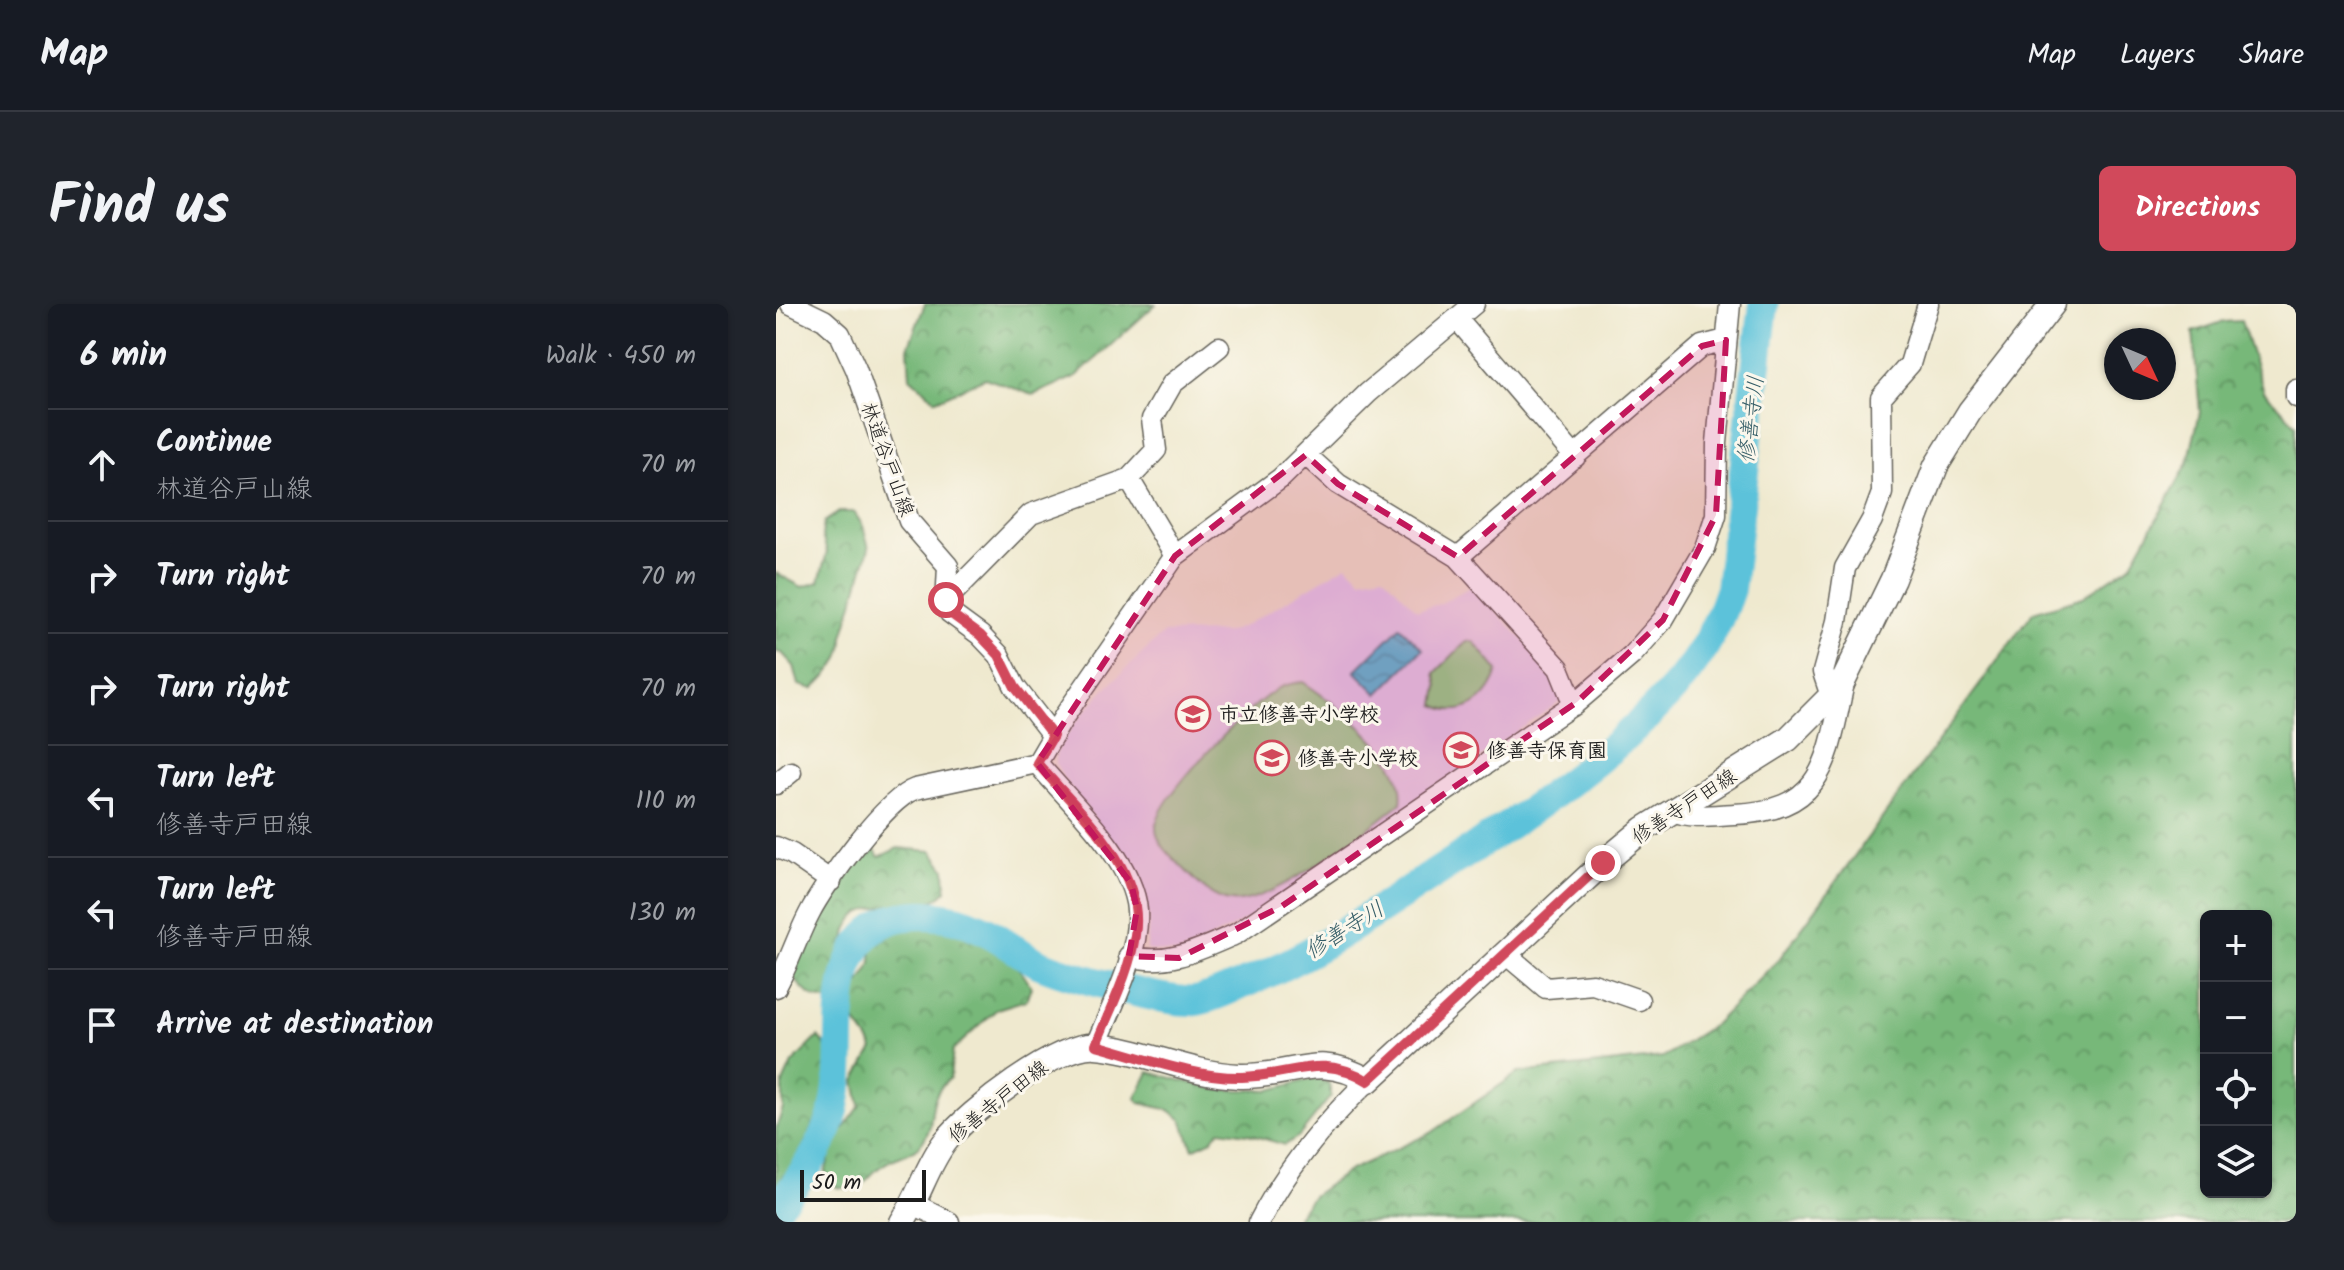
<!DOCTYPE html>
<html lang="en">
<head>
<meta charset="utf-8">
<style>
  :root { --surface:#171b24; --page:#20242c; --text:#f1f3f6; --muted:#9ea1a6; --line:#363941; --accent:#d1495b }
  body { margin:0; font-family:Kalam,"Klee One",sans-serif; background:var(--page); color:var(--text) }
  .controls { position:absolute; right:24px; bottom:24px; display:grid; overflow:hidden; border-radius:12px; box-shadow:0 2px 6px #0004 }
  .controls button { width:72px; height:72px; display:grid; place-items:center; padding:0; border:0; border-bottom:2px solid var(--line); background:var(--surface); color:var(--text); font:40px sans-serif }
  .compass { position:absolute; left:1328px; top:24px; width:72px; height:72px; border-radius:50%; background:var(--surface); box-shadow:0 2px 6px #0004; rotate:134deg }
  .scale { position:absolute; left:24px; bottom:20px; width:126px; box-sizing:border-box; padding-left:8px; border:4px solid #1c1c1c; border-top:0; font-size:22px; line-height:28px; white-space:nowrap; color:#1c1c1c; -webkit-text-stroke:6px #fbf7ec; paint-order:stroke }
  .stop { position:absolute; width:24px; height:24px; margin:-18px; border:6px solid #d1495b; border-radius:50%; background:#fff }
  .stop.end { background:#d1495b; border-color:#fff; box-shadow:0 2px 8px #0008 }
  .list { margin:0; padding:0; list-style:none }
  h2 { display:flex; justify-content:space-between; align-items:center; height:104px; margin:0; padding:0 32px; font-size:34px }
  h2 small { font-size:26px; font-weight:400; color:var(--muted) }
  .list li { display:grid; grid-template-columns:52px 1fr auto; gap:24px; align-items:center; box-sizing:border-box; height:112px; padding:0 32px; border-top:2px solid var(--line) }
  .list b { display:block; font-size:30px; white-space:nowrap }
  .list p { margin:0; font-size:26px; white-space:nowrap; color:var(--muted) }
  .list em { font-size:26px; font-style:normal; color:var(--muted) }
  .icon { flex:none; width:44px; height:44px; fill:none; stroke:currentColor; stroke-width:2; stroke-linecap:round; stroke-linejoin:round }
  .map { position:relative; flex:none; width:1520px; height:918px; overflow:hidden; border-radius:12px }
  header { display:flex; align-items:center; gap:48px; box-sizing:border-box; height:112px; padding:0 40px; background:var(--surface); border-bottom:2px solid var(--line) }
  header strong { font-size:38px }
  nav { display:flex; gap:44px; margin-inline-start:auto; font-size:28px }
  .intro { display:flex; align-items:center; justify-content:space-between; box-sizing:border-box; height:192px; padding:0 48px }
  h1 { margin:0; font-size:56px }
  .button { padding:20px 36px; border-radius:12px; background:var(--accent); color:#fff; font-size:28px; font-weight:700 }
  main { display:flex; gap:48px; padding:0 48px }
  aside { flex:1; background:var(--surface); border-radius:12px; box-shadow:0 2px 6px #0004 }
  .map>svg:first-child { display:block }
</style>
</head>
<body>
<header>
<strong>Map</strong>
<nav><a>Map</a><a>Layers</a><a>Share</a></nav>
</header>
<div class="intro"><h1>Find us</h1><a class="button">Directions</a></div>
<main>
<aside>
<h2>6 min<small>Walk · 450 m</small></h2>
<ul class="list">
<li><svg class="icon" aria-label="ahead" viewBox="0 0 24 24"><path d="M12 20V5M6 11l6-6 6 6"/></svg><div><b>Continue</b><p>林道谷戸山線</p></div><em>70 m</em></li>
<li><svg class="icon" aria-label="right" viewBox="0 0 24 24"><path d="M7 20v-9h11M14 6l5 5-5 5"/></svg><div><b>Turn right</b></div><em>70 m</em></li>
<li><svg class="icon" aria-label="right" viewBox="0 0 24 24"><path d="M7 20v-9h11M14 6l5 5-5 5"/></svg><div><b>Turn right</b></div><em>70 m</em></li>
<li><svg class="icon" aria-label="left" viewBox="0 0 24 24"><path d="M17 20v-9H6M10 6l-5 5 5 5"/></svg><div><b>Turn left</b><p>修善寺戸田線</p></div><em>110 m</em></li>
<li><svg class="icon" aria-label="left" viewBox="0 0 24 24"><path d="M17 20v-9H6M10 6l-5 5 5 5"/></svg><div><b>Turn left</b><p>修善寺戸田線</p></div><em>130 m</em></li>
<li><svg class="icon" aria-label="arrive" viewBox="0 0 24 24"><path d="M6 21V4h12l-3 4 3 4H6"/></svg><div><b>Arrive at destination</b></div></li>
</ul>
</aside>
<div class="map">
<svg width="1520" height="918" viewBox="0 0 1520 918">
  <defs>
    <pattern id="forest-crowns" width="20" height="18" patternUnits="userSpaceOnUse" patternTransform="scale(2)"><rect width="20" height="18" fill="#77b879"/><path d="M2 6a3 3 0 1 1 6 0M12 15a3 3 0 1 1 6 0" fill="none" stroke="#619562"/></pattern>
    <pattern id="water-waves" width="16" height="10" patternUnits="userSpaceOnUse" patternTransform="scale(2)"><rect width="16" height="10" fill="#5cc2da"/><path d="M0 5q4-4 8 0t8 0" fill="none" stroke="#4fa6ba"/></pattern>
  </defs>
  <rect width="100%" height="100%" fill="#fbf7ec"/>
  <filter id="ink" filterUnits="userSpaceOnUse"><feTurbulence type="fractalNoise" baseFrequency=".0125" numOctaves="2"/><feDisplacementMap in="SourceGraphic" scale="16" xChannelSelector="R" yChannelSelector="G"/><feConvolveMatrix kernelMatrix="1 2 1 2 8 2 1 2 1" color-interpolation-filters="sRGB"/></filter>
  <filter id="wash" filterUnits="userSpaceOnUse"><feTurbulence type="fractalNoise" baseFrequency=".006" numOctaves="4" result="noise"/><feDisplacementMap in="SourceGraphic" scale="32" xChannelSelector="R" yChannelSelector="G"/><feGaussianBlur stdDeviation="1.8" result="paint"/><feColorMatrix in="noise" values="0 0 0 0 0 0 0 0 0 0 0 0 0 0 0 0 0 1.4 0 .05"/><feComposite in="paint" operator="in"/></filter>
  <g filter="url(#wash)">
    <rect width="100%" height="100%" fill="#efe9cf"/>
    <!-- built -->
    <path fill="#e4d3f1" d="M 571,261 L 585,275 L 607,271 L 641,306 L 664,300 L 694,283 L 698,285 L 771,360 L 786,396 L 482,610 L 402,650 L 371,646 L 373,615 L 362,572 L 288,475 L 280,460 L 280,449 L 298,420 L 330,384 L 388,329 L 453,328 L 468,322 Z"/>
    <!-- forest -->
    <path fill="url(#forest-crowns)" stroke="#4a6a4a" stroke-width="2" fill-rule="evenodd" d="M 149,0 L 380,0 L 301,72 L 257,91 L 209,74 L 160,96 L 134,73 L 132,44 Z
      M 1465,17 L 1488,87 L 1520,121 L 1520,918 L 521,918 L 521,912 L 537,892 L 572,867 L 655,829 L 742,769 L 887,753 L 939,720 L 1003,655 L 1257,308 L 1307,293 L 1355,261 L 1412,159 L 1424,108 L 1417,28 L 1446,18 ZM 1430,612 L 1490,612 L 1490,888 L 1430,888 Z
      M 63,208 L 78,208 L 87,222 L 93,244 L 67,333 C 68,356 53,370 37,385 L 23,381 L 18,362 L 6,349 L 0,348 L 0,269 L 26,283 L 43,278 L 51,248 L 46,232 L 48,218 Z
      M 98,544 L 103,553 L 122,544 L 156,547 L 169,565 L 170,587 C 144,617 87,586 72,624 C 69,629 70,637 68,642 C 66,650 59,657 57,665 C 54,675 55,686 53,696 C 36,697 26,684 16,672 L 31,627 L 85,545 Z
      M 133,621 C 147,622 164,619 177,624 C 208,635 240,653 255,683 L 250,696 L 221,705 L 177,746 L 174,774 C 146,798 164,816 145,840 C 135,852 119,852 107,861 C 87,874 90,889 60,883 L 49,869 L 57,839 L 84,802 L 79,777 L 97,745 C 92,732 82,724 77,713 C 66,690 88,679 94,661 C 96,656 95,647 96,642 Z
      M 42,733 C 78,764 20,859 0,887 L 0,825 L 7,804 L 7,779 L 16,759 Z
      M 373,768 L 442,786 L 494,786 L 540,774 L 553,779 L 555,792 L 523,832 L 509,841 L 472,830 L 444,826 L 436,836 L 417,845 L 406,816 L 393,806 L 364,799 L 360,794 Z"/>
    <!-- pitch -->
    <path fill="#94d78e" stroke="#587a55" stroke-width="2" d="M 691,337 L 698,338 L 722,367 C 713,396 687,416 659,401 L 662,382 L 659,369 Z
      M 527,378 C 561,401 633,454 625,499 C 594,524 492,604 454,597 C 435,594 423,580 410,567 C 400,556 379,540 380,523 C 381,493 472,404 498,387 C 506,381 517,379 527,378 Z"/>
    <!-- water -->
    <path fill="url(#water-waves)" stroke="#3c6f7b" stroke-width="2" d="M 624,323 L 647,345 L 602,390 L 579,367 Z"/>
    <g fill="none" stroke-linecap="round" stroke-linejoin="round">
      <!-- river -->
      <path stroke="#5cc2da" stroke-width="30" d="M 0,903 C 23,879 50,838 58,806 C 73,748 47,660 101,623 C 129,604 175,610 204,624 C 225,633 242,649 262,659 C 289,671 390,699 418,697 C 432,696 449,687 462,682 C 529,656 589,615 649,576 C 731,523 817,469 885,398 C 919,363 939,331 954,285 L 988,0"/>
    </g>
  </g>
  <g filter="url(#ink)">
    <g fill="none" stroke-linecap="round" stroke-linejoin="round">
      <!-- minor casing -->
      <g stroke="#66645b" stroke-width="23">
        <path id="minor" d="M 15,0 L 48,16 L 64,30 L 80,65 L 133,217 L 172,262 L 170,301 L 174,309 L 204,331 L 223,351 L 239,383 L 277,432
          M 681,15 L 799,153
          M 1520,85 L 1520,93
          M 530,151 L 562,180 L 682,253 L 783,364 L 798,401
          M 353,175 L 380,146 L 376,115 L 396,80 L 443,43
          M 682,253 L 926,42 L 950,36
          M 170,296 L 255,210 L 353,175 L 399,252
          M 1055,392 L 1047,368 L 1061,317 L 1069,264 L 1096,216 L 1106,189 L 1105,93 L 1134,60 L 1152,0
          M 261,459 C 293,497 357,555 361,606 C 364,650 336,701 320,741
          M 0,480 L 15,468
          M 897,507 C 916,515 938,511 958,510 C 1050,507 1051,456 1068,379
          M 0,543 L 16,550 L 55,577
          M 731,651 L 770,684 L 817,680 L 863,696
          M 353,652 C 391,663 425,645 460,630 L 801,398 L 856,351 L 887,316 L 929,244 L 940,211 L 941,139 L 954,0
          M 0,683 C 13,659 21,633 33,610 C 48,580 110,495 139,485 L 261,459 L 289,411 L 399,252 L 505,174 L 592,89 L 698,0
          M 138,900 L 173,918
          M 483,918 C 511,864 548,819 592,777"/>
      </g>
      <!-- major casing -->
      <g stroke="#66645b" stroke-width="27">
        <path id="major" d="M 126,918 C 143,893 151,861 169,838 C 192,808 283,738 320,742 C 368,746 413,770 463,772 C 514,774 543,746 592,777 L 827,559 L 868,525 L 1012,435 L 1065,382 L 1117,275 L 1160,162 L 1194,107 L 1277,0"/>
      </g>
      <!-- minor -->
      <use href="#minor" stroke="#fff" stroke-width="20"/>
      <!-- major -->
      <use href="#major" stroke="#fff" stroke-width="24"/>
    </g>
  </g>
  <g fill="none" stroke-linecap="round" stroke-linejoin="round" filter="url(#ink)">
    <!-- route -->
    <path stroke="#d1495b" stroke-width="10" d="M 170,296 L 174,309 L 204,331 L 223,351 L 239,383 L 277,432 L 261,459 C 301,506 370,563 359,631 C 354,668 333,707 320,741 C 366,753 418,774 466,773 C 516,772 545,748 592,777 L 827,559"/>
  </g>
  <!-- marked area -->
  <path fill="#c2185b" fill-opacity="0.2" stroke="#c2185b" stroke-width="6" stroke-dasharray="16 10" stroke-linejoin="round" d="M 950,36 L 940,211 L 887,316 L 801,398 L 506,602 L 403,654 L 353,652 L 361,605 L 355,579 L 261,459 L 399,252 L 530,151 L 562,180 L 682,253 L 926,42 Z"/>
  <!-- icons -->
  <defs>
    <g id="school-ring" transform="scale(1.8)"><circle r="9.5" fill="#fbf7ec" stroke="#d1495b" stroke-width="1.5"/><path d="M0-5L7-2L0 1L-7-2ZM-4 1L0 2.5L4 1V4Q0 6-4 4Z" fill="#d1495b"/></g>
  </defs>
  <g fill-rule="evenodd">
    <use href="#school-ring" x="417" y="410"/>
    <use href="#school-ring" x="685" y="446"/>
    <use href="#school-ring" x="496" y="454"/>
  </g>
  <g text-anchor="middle" stroke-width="6" stroke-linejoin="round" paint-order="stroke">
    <!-- street labels -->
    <g font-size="20" fill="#1c1c1c" stroke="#fbf7ec">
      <text transform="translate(112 155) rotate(70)" y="7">林道谷戸山線</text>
      <text transform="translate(908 502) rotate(-33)" y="7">修善寺戸田線</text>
      <text transform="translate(222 797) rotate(-38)" y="7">修善寺戸田線</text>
    </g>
    <!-- poi labels -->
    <g font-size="20" font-weight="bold" fill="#1c1c1c" stroke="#fbf7ec" text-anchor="start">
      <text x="443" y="417">市立修善寺小学校</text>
      <text x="711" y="453">修善寺保育園</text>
      <text x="522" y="461">修善寺小学校</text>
    </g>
    <!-- water labels -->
    <g font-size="22" font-style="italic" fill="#365e68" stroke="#fbf7ec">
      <text transform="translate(974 115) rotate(-83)" y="8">修善寺川</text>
      <text transform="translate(568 625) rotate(-32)" y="8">修善寺川</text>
    </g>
  </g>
</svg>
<div class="controls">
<button>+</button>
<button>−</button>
<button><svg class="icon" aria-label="locate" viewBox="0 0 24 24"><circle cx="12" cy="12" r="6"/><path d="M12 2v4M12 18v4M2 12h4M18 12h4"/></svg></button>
<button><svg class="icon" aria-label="layers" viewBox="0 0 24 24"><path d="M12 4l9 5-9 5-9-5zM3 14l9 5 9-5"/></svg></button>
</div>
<svg class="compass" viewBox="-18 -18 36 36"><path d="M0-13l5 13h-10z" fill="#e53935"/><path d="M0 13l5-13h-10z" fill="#9ea1a6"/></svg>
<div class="scale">50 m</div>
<div class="stop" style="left:170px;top:296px"></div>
<div class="stop end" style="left:827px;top:559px"></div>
</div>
</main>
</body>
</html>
